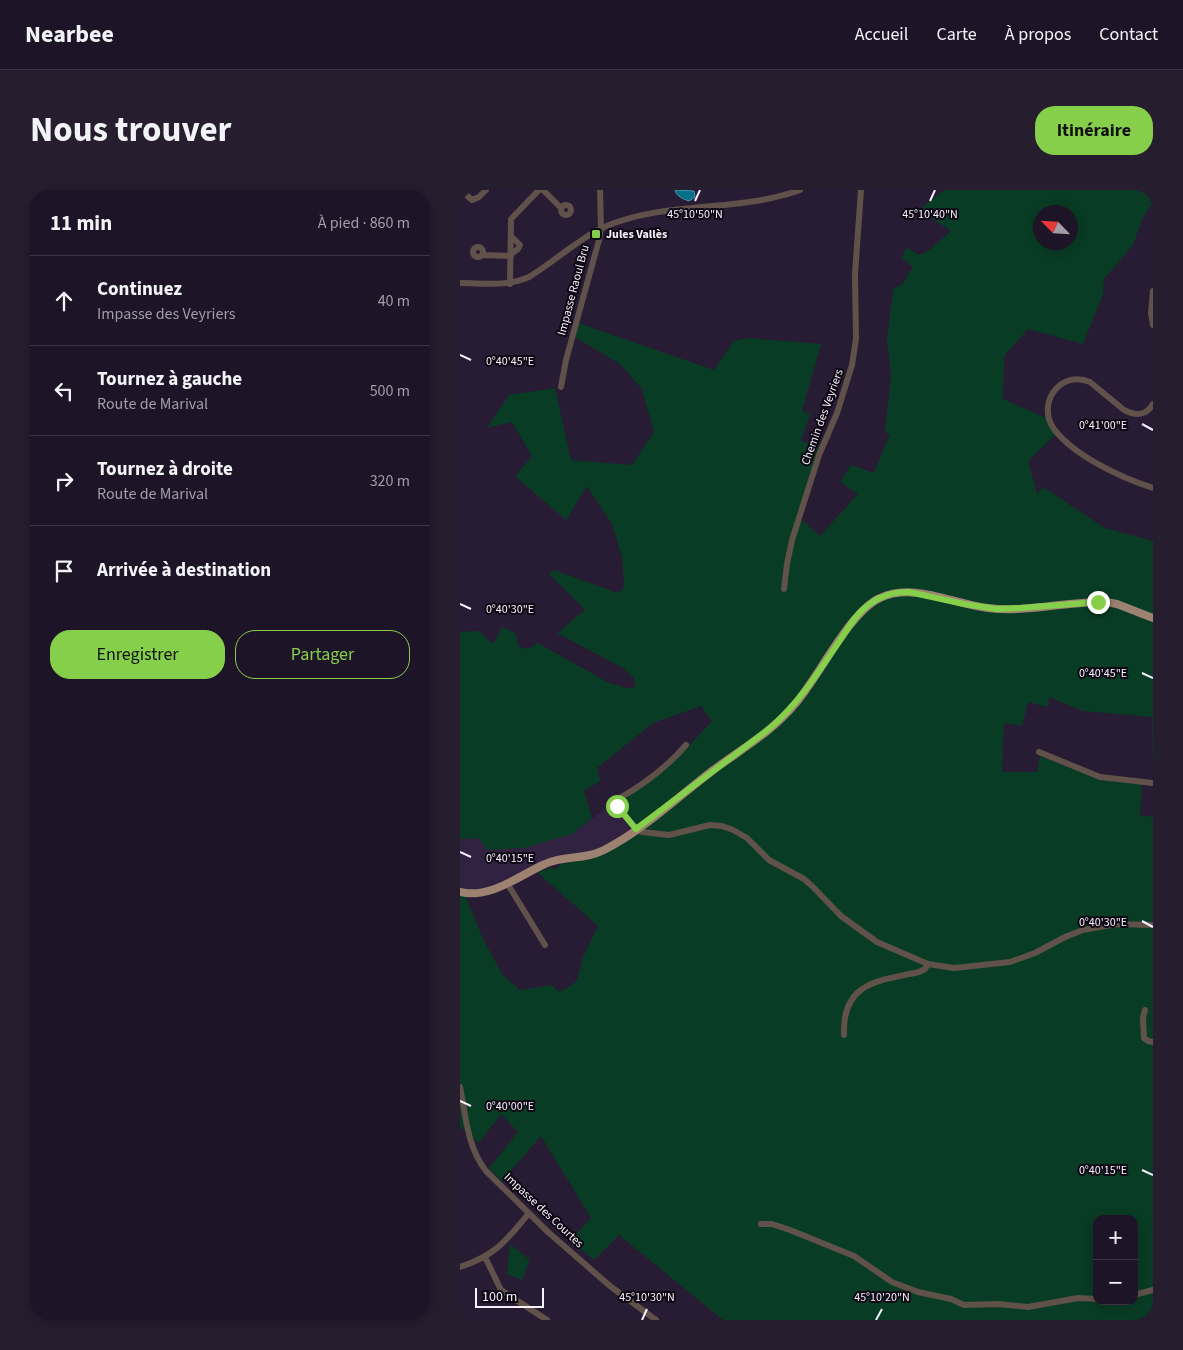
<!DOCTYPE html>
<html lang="fr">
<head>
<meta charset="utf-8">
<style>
  :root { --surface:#1e1427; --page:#261d2f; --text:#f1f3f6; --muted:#a19ea7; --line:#3c3344; --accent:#86cf4b }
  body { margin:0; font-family:"Source Sans 3",sans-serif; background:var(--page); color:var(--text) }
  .controls { position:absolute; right:15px; bottom:15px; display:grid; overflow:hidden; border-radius:10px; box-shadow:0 2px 12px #0003 }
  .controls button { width:45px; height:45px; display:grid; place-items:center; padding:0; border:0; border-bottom:1px solid var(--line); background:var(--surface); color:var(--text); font:25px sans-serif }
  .compass { position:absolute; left:573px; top:15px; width:45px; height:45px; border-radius:50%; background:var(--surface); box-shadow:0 2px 12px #0003; rotate:295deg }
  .scale { position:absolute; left:15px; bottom:12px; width:69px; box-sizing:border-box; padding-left:5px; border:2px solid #f7f0fe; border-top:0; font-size:14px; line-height:18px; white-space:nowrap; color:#f7f0fe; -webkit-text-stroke:4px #0e0813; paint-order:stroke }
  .stop { position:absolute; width:15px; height:15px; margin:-11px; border:4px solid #86cf4b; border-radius:50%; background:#fff }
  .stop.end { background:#86cf4b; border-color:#fff; box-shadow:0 1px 5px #0008 }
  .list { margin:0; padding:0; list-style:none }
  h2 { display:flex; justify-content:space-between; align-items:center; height:65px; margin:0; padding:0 20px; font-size:21px }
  h2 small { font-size:16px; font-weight:400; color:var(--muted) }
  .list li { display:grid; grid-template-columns:32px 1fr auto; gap:15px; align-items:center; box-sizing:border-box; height:90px; padding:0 20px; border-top:1px solid var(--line) }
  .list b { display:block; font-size:19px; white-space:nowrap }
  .list p { margin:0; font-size:16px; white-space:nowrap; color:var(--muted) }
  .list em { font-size:16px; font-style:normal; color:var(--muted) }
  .actions { display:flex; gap:10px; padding:15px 20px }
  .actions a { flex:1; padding:11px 0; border:1px solid var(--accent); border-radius:20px; text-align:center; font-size:18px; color:var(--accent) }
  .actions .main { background:var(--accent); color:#111 }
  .icon { flex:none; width:28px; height:28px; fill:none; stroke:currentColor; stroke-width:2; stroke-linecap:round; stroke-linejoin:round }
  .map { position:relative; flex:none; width:693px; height:1130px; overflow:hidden; border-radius:20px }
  header { display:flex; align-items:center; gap:30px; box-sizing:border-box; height:70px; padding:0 25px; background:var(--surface); border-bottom:1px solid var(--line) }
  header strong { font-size:24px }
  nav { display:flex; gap:28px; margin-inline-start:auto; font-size:18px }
  .intro { display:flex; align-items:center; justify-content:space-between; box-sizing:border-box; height:120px; padding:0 30px }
  h1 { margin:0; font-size:35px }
  .button { padding:12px 22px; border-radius:20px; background:var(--accent); color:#111; font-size:18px; font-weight:700 }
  main { display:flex; gap:30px; padding:0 30px }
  aside { flex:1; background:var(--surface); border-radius:20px; box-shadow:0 2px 12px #0003 }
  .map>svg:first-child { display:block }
</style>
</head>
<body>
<header>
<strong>Nearbee</strong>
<nav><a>Accueil</a><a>Carte</a><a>À propos</a><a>Contact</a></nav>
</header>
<div class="intro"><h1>Nous trouver</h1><a class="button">Itinéraire</a></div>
<main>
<aside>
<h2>11 min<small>À pied · 860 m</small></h2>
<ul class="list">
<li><svg class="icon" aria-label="ahead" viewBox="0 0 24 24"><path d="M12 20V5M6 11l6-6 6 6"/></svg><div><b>Continuez</b><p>Impasse des Veyriers</p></div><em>40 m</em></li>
<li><svg class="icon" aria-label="left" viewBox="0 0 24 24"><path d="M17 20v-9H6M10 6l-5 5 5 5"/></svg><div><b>Tournez à gauche</b><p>Route de Marival</p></div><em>500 m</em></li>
<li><svg class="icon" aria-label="right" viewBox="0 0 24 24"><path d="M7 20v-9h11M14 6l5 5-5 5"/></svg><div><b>Tournez à droite</b><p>Route de Marival</p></div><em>320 m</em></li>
<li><svg class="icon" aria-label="arrive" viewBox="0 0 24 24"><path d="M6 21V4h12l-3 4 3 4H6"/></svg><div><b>Arrivée à destination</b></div></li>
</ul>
<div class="actions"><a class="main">Enregistrer</a><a>Partager</a></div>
</aside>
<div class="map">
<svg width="693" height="1130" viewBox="0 0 693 1130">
  <rect width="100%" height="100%" fill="#281b34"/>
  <!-- built -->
  <path fill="#322241" d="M 152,613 L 174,643 L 161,653 L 83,678 L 31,702 L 0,705 L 0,649 L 112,644 Z"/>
  <!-- green -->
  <path fill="#093c24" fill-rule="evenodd" d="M 484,0 L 693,0 L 693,12 L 683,27 L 673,55 L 644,89 L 643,104 L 623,154 L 568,139 L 544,166 L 543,209 L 586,228 L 596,244 L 568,271 L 577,304 L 583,297 L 645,338 L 693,351 L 693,591 L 692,527 L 623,521 L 589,507 L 588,517 L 568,512 L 562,536 L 544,533 L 542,582 L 577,582 L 580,566 L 635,588 L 682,595 L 680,625 L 693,627 L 693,1130 L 263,1130 L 159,1045 L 134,1070 L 110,1050 L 131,1028 L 81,946 L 42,991 L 29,978 L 58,942 L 41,924 L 19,953 L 0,937 L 0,705 L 5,705 L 23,749 L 42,784 L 60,800 L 91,795 L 100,802 L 117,791 L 123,767 L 138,736 L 77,682 L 90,678 L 95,679 L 104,672 L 123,670 L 174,643 L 159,612 L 225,560 L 252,531 L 241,516 L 193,533 L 137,578 L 140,591 L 124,601 L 132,628 L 112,644 L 64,658 L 27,660 L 19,648 L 0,649 L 0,442 L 19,441 L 33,454 L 42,437 L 55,443 L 59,457 L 68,459 L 78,453 L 147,492 L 166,498 L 176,497 L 174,488 L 163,478 L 97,443 L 125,420 L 89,384 L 94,380 L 158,403 L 163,399 L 164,392 L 162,367 L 152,334 L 127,296 L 106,330 L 55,286 L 72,266 L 52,232 L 27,238 L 49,205 L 95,198 L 111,270 L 172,275 L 194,242 L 182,199 L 160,174 L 115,147 L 118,133 L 254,180 L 274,151 L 287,148 L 361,154 L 342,221 L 350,224 L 341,251 L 359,256 L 337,326 L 360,346 L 398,304 L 380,292 L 391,275 L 414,283 L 430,244 L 425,243 L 431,184 L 427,150 L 433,99 L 442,94 L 453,77 L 442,68 L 446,57 L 459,65 L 468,61 L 491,41 L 459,20 ZM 580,22 L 610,22 L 610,52 L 580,52 ZM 637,1029 L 674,1029 L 674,1111 L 637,1111 Z
    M 50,1054 L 70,1070 L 62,1090 L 47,1084 Z"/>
  <!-- water -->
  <path fill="#007088" stroke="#4a96ab" d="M 215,0 L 234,1 L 235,7 L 229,11 C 223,9 216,6 215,0 Z"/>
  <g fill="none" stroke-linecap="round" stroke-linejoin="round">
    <!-- minor -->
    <path stroke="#60524a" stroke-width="6" d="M 1,0 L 12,10 L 19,7 L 26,0
      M 83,0 L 101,18
      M101 20a5 5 0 1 1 10 0a5 5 0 1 1-10 0Z
      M13 62a5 5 0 1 1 10 0a5 5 0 1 1-10 0Z
      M 51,64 L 58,59 L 60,55 L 51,46
      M 23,65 L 51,66
      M 0,93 C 23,93 47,97 69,87 C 85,77 100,65 116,54 C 124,49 132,42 142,38 C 204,10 277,23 340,0
      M 50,94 L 51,29 L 79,0
      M 693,101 L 691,123 L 693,135
      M 101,197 L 106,170 L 139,50 L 141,38 L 140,0
      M 693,214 C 686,226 676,226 664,220 L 630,192 C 600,179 576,214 594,239 C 614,266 662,288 693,298
      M 324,399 L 327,374 L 332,350 L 359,265 L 377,223 L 392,175 L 396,149 L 395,84 L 401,0
      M 226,555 C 207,577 183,595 158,609 L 157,616 L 176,639 L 182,642 L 209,645 L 250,635 L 262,636 L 273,640 L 287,648 L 309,670 L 344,689 L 352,696 L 381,726 L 417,752 L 468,774 L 494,778 L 550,772 L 575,763 L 605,747 L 623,740 L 656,734 L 693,735
      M 579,562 L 640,587 L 693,593
      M 47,693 L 85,755
      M 685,820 L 683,827 L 684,848 L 688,851 L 693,852
      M 384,845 C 382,792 418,791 459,782 L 465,779 L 468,774
      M 0,897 C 6,926 7,957 26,981 L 88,1042 L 150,1096 L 196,1130
      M 301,1034 L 312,1034 L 330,1040 L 394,1066 L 432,1092 L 458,1102 L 491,1109 L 504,1115 L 538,1114 L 568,1117 L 618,1108 L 637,1109
      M 25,1067 L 41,1100 L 87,1130
      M 0,1077 C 36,1065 46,1051 69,1023
      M 674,1105 L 693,1100"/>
    <!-- major -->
    <path stroke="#9d8271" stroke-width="8" d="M 0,702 C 31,709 58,686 85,674 C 104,665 125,670 144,660 C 182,641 218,607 252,581 C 280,560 312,542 335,514 C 359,487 389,422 420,408 C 453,392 493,414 528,418 C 567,423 607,411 646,412 L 657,414 L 693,428"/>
  </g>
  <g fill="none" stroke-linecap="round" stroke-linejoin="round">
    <!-- route -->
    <path stroke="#86cf4b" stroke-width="6" d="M 157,616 L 176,639 L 309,539 C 337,515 356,486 376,456 C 386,442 394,426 407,416 C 419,406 434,402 449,402 L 504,414 L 537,419 L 561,418 L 638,412"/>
  </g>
  <!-- ticks -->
  <path fill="none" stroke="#f7f0fe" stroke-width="2" d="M 235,11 L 240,0M 470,11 L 475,0M 0,165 L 11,170M 682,234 L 693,240M 0,414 L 11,419M 682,483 L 693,488M 0,662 L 11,667M 682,731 L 693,737M 0,911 L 11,916M 682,980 L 693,985M 182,1130 L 187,1119M 416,1130 L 422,1119"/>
  <!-- markers -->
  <rect fill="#86cf4b" stroke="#0e0813" stroke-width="2" x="131" y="39" width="10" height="10" rx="2.5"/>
  <g text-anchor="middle" stroke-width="4" stroke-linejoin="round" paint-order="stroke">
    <!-- poi labels -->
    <g font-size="12" font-weight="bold" fill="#f7f0fe" stroke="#0e0813" text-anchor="start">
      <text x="146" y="48">Jules Vallès</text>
    </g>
    <!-- street labels -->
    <g font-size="12" fill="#f7f0fe" stroke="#0e0813">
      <text transform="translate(113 100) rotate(-75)" y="4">Impasse Raoul Bru</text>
      <text transform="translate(362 227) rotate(-70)" y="4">Chemin des Veyriers</text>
      <text transform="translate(84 1020) rotate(43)" y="4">Impasse des Courtes</text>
    </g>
  </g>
  <g font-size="12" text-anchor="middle" fill="#f7f0fe" stroke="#0e0813" stroke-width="4" stroke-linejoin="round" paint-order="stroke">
    <text x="235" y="28">45°10'50"N</text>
    <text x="470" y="28">45°10'40"N</text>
    <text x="50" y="175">0°40'45"E</text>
    <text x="643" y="239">0°41'00"E</text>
    <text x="50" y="423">0°40'30"E</text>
    <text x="643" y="487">0°40'45"E</text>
    <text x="50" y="672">0°40'15"E</text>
    <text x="643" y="736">0°40'30"E</text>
    <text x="50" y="920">0°40'00"E</text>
    <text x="643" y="984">0°40'15"E</text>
    <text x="187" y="1111">45°10'30"N</text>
    <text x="422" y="1111">45°10'20"N</text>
  </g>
</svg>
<div class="controls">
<button>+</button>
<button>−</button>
</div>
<svg class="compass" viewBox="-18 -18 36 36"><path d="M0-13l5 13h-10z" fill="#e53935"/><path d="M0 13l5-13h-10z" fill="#a19ea7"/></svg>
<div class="scale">100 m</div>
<div class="stop" style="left:157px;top:616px"></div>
<div class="stop end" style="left:638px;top:412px"></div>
</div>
</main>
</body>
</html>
